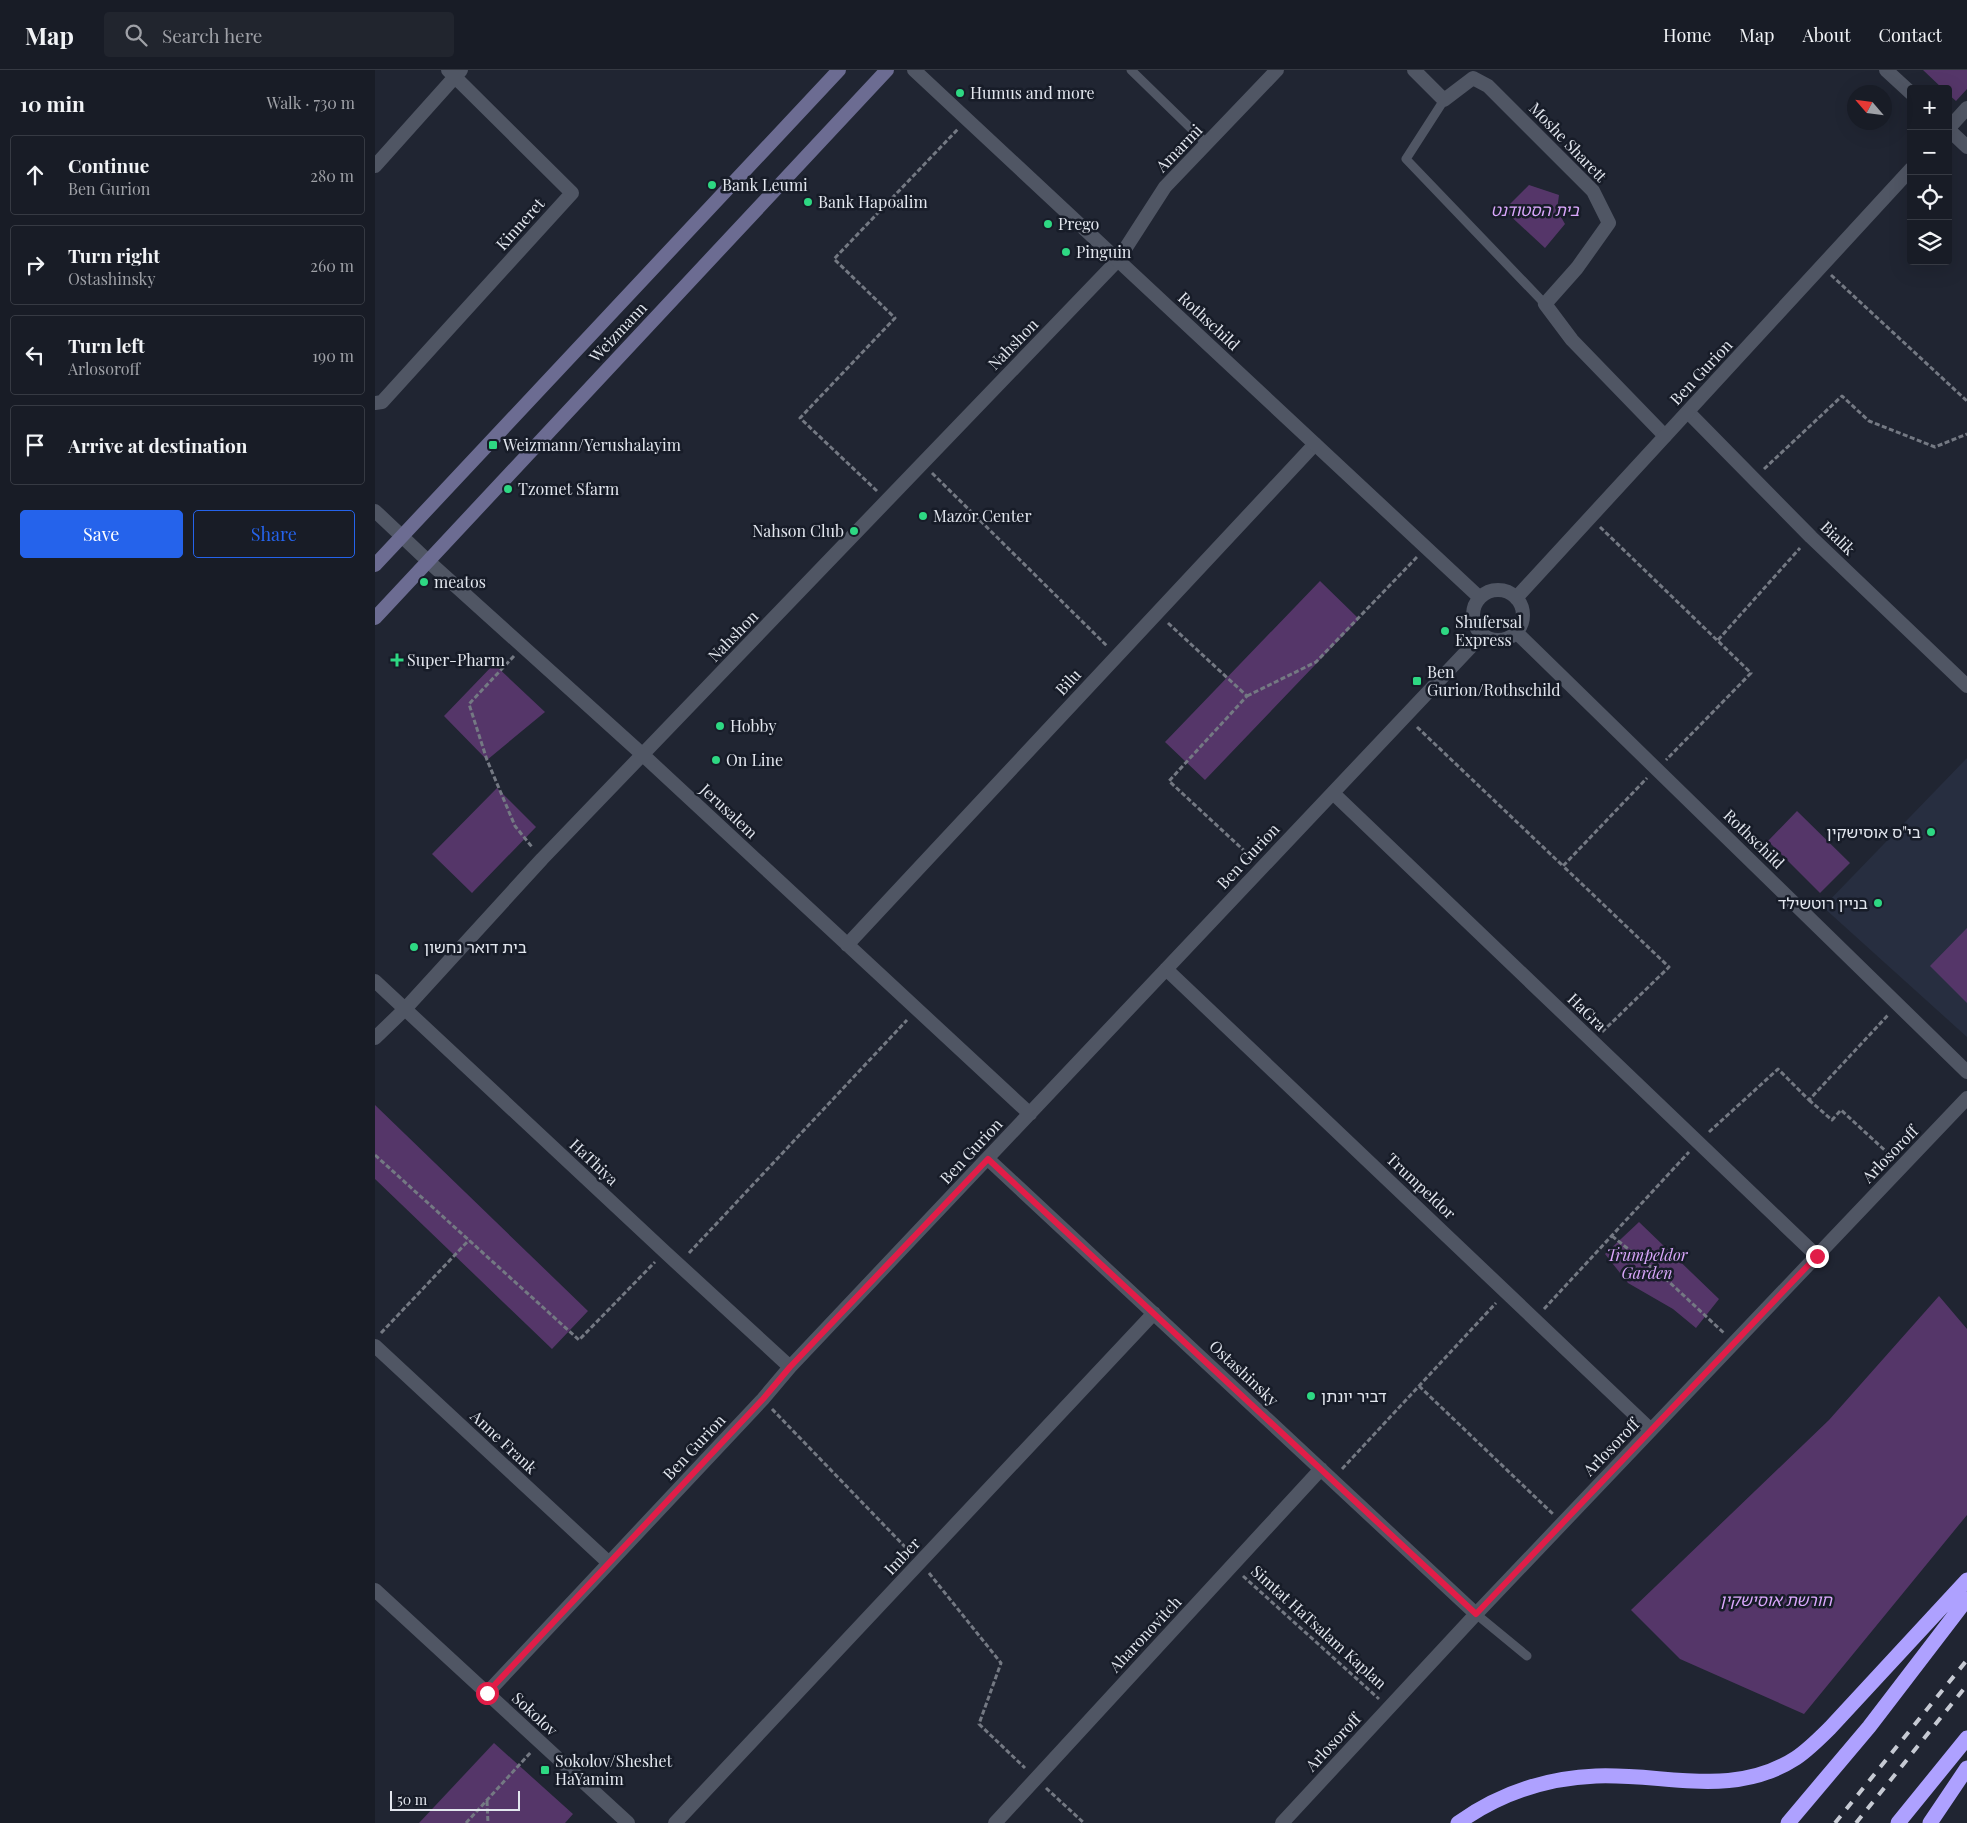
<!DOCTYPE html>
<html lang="en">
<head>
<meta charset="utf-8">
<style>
  :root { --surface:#181c26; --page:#21252e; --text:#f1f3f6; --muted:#9fa1a7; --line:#363a43; --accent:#2563eb }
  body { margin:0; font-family:"Playfair Display","Noto Sans Hebrew",serif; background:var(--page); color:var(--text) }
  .controls { position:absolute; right:15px; top:15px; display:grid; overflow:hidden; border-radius:5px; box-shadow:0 5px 20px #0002 }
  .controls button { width:45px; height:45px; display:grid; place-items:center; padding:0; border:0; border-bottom:1px solid var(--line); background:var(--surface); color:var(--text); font:25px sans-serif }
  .compass { position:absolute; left:1472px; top:15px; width:45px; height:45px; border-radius:50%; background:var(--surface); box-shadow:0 5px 20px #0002; rotate:298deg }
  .scale { position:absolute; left:15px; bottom:12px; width:130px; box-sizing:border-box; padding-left:5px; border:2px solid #e2e6ee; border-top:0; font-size:14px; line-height:18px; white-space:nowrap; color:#e2e6ee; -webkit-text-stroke:4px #171c28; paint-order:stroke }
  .stop { position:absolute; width:15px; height:15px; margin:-11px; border:4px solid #e11d48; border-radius:50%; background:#fff }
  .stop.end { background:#e11d48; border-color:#fff; box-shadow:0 1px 5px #0008 }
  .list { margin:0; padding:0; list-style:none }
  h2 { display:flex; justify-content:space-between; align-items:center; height:65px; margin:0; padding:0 20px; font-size:21px }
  h2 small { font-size:16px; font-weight:400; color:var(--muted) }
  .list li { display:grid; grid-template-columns:32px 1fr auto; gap:15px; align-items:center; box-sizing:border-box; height:80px; margin:0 10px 10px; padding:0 10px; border:1px solid var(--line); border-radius:5px }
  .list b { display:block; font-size:19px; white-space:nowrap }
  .list p { margin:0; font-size:16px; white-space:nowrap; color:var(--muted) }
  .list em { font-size:16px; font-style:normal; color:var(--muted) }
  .actions { display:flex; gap:10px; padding:15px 20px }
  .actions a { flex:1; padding:11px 0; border:1px solid var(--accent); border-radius:5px; text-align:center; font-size:18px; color:var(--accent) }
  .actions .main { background:var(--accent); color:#fff }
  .icon { flex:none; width:28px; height:28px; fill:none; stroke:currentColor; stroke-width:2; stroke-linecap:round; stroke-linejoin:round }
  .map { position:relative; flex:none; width:1592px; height:1753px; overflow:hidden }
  header { display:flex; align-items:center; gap:30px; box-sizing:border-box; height:70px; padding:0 25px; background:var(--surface); border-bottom:1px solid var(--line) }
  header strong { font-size:24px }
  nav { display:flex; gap:28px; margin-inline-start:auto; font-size:18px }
  .search { width:350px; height:45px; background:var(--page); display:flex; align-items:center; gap:12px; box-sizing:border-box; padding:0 18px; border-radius:5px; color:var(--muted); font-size:19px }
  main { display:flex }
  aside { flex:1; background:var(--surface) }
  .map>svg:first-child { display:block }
</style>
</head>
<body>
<header>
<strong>Map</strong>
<div class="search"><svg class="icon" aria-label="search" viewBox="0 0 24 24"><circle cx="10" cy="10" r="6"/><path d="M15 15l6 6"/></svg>Search here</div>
<nav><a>Home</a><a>Map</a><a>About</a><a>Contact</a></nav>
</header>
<main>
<aside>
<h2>10 min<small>Walk · 730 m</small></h2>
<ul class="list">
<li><svg class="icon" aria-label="ahead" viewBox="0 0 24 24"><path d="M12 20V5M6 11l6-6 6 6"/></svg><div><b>Continue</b><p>Ben Gurion</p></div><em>280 m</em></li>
<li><svg class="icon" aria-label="right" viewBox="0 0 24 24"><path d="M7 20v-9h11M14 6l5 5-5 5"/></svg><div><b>Turn right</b><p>Ostashinsky</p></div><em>260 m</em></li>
<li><svg class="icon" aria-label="left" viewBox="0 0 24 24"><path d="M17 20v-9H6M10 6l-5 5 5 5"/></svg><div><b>Turn left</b><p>Arlosoroff</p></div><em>190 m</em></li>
<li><svg class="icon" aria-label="arrive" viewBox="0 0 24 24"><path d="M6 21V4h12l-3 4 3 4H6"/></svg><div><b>Arrive at destination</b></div></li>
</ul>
<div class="actions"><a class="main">Save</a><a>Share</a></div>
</aside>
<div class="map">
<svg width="1592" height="1753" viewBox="0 0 1592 1753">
  <rect width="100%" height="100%" fill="#202532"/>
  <!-- built -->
  <path fill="#272e40" d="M 1592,688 L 1592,967 L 1448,837 Z"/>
  <!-- green -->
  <path fill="#553669" d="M 1548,0 L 1592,0 L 1592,19 L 1581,31 L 1573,24 L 1573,19 L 1568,19 Z
    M 1154,115 L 1184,125 L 1182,140 L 1190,154 L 1170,178 L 1129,140 Z
    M 945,511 L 984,549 L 830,710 L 790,672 Z
    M 119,594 L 170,642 L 112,690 L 69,646 Z
    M 122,718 L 161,757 L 97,823 L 57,784 Z
    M 1422,741 L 1475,793 L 1445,823 L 1393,771 Z
    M 1592,858 L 1592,933 L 1555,896 Z
    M 0,1035 L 213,1241 L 177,1279 L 0,1109 Z
    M 1264,1152 L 1344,1229 L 1321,1258 L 1298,1239 L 1253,1213 L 1230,1184 Z
    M 1564,1226 L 1592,1259 L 1592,1445 L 1429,1644 L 1305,1589 L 1256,1540 L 1454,1350 Z
    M 119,1673 L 198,1744 L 190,1753 L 44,1753 Z"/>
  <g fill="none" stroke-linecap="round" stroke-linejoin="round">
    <!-- path -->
    <path stroke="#747983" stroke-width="3" stroke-dasharray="5 2.5" stroke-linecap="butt" d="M 1456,205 L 1592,331
      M 1389,399 L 1467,326 L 1494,351 L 1560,377 L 1592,364
      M 557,403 L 732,576
      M 502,421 L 425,348 L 520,248 L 459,189 L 583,59
      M 1225,457 L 1376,603 L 1291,690
      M 793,553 L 872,626 L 794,711 L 876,787
      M 1343,570 L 1425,478
      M 139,586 L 94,634 L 112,690 L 140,756 L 157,777
      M 872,626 L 941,592 L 1042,487
      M 1042,657 L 1188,796
      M 1227,962 L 1294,897 L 1188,796 L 1272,708
      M 1434,1030 L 1457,1050 L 1466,1040 L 1516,1086
      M 1334,1062 L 1403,999 L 1434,1030 L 1514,944
      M 0,1085 L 204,1270 L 280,1192
      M 1237,1166 L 1291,1209 L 1350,1264
      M 314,1183 L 532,950
      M 1169,1239 L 1314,1082
      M 6,1263 L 94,1170
      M 1044,1316 L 1178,1444
      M 397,1339 L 535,1482
      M 967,1399 L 1121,1233
      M 554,1503 L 626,1593 L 604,1654 L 650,1698
      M 868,1506 L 1004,1629
      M 671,1718 L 709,1753
      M 112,1731 L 113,1753
      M 91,1753 L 156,1682"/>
    <!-- service -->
    <path stroke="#505664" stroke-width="9" d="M 756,0 L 832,74
      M 1069,30 L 1031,89 L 1170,234
      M 1101,1544 L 1152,1586"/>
    <!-- minor -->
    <path stroke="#505664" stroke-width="14" d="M 1039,0 L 1069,30 L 1098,8 L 1113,16 L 1218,121 L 1234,153 L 1202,198 L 1170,234 L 1197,270 L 1290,366
      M 1511,0 L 1536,23
      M 1573,59 L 1592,77
      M 0,96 L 86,0
      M 0,333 L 7,332 L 197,123 L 73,0
      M 1313,342 L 1436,467 L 1592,616
      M 0,441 L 53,491 L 268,685 L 655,1044
      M 958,723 L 1442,1186
      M 472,875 L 940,374
      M 791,899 L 1276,1360
      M 0,911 L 290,1182 L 415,1297
      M 0,968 L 30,939 L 167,789 L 743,190 L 790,117 L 902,0
      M 613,1089 L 1101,1544
      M 0,1276 L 234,1493
      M 112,1623 L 388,1329 L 415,1297 L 1107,565
      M 300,1753 L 779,1243
      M 620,1753 L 946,1399
      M 907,1753 L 1101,1544 L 1592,1028"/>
    <!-- tertiary -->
    <path stroke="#505664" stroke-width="14" d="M 539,0 L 1104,527
      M 1573,59 L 1592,38
      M1098 545a25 25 0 1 1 50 0a25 25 0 1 1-50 0Z
      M 1141,528 L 1536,99
      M 1141,562 L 1592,1002
      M 0,1520 L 253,1753"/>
    <!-- secondary -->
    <path stroke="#6c6c92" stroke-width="14" d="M 0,495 L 464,0
      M 0,548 L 512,0"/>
    <!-- motorway -->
    <path stroke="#aea1ff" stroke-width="15" d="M 1083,1753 C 1124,1724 1170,1708 1221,1706 C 1290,1703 1358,1729 1421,1688 C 1433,1680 1444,1669 1455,1658 L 1592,1510
      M 1413,1753 L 1494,1657 L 1592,1529
      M 1523,1753 L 1592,1668
      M 1555,1753 L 1592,1698"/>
    <!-- rail -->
    <path stroke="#c6cad3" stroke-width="4" stroke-dasharray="9 9" stroke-linecap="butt" d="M 1460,1753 L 1592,1590
      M 1481,1753 L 1592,1615"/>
  </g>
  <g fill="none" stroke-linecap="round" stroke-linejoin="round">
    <!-- route -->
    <path stroke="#e11d48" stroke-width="6" d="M 112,1623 L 388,1329 L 415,1297 L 613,1089 L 1101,1544 L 1442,1186"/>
  </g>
  <!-- markers -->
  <g fill="#2ed883" stroke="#171c28" stroke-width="2">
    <circle cx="585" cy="23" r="5"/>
    <circle cx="337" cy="115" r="5"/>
    <circle cx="433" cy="132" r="5"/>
    <circle cx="673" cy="154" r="5"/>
    <circle cx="691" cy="182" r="5"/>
    <rect x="113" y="370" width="10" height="10" rx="2.5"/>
    <circle cx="133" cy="419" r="5"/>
    <circle cx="548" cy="446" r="5"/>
    <circle cx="479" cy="461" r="5"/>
    <circle cx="49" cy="512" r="5"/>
    <circle cx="1070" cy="561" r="5"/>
    <path d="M19.5 582.5h5v5h5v5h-5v5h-5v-5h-5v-5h5z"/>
    <rect x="1037" y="606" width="10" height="10" rx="2.5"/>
    <circle cx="345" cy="656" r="5"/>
    <circle cx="341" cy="690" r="5"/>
    <circle cx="1556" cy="762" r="5"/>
    <circle cx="1503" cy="833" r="5"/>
    <circle cx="39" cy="877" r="5"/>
    <circle cx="936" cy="1326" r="5"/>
    <rect x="165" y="1695" width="10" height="10" rx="2.5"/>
  </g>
  <g text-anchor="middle" stroke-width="5" stroke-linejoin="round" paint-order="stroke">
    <!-- poi labels -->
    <g font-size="16" fill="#e2e6ee" stroke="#171c28" text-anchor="start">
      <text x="595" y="29">Humus and more</text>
      <text x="347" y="121">Bank Leumi</text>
      <text x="443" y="138">Bank Hapoalim</text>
      <text x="683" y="160">Prego</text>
      <text x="701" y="188">Pinguin</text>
      <text x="128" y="381">Weizmann/Yerushalayim</text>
      <text x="143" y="425">Tzomet Sfarm</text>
      <text x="558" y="452">Mazor Center</text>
      <text x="469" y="467" text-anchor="end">Nahson Club</text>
      <text x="59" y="518">meatos</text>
      <text x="1080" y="558">Shufersal<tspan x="1080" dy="18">Express</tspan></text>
      <text x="32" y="596">Super-Pharm</text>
      <text x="1052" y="608">Ben<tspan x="1052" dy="18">Gurion/Rothschild</tspan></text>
      <text x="355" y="662">Hobby</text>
      <text x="351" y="696">On Line</text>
      <text x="1546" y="768" text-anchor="end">בי"ס אוסישקין</text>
      <text x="1493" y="839" text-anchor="end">בניין רוטשילד</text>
      <text x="49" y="883">בית דואר נחשון</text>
      <text x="946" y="1332">דביר יונתן</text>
      <text x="180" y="1697">Sokolov/Sheshet<tspan x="180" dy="18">HaYamim</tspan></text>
    </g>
    <!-- street labels -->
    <g font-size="16" fill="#e2e6ee" stroke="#171c28">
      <text transform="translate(1193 72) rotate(46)" y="6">Moshe Sharett</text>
      <text transform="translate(804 78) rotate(-46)" y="6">Amarmi</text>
      <text transform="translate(145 154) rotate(-48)" y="6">Kinneret</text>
      <text transform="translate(834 251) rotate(43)" y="6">Rothschild</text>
      <text transform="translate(243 262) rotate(-47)" y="6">Weizmann</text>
      <text transform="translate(638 274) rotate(-46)" y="6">Nahshon</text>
      <text transform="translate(1326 302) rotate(-47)" y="6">Ben Gurion</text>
      <text transform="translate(1463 468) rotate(44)" y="6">Bialik</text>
      <text transform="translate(358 566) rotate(-46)" y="6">Nahshon</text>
      <text transform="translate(693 612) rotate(-47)" y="6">Bilu</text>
      <text transform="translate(354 741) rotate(43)" y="6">Jerusalem</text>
      <text transform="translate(1379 769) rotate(44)" y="6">Rothschild</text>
      <text transform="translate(873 786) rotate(-47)" y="6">Ben Gurion</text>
      <text transform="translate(1212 942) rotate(44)" y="6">HaGra</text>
      <text transform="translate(596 1081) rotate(-47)" y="6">Ben Gurion</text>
      <text transform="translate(1515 1084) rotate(-46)" y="6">Arlosoroff</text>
      <text transform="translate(219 1092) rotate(43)" y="6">HaThiya</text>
      <text transform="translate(1046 1116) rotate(43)" y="6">Trumpeldor</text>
      <text transform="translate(869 1303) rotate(43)" y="6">Ostashinsky</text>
      <text transform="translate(129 1372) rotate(43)" y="6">Anne Frank</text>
      <text transform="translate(319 1377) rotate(-47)" y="6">Ben Gurion</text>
      <text transform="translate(1236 1377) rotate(-46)" y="6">Arlosoroff</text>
      <text transform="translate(527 1486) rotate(-47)" y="6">Imber</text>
      <text transform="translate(944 1557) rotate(42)" y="6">Simtat HaTsalam Kaplan</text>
      <text transform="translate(770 1564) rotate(-47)" y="6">Aharonovitch</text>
      <text transform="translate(160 1644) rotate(43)" y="6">Sokolov</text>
      <text transform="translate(958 1672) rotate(-47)" y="6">Arlosoroff</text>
    </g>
    <!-- park labels -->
    <g font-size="16" font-style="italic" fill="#daa7fc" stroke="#171c28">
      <text x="1160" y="146">בית הסטודנט</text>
      <text x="1272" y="1191">Trumpeldor<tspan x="1272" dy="18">Garden</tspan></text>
      <text x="1401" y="1536">חורשת אוסישקין</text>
    </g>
  </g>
</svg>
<div class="controls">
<button>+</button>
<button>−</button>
<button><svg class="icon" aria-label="locate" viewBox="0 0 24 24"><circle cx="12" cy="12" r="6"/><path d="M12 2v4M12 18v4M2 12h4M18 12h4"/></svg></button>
<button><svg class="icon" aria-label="layers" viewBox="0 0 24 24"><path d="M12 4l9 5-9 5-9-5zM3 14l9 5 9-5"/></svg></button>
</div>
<svg class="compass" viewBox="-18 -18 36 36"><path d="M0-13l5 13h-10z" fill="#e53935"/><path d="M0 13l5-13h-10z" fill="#9fa1a7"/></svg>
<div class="scale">50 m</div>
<div class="stop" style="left:112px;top:1623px"></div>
<div class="stop end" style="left:1442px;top:1186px"></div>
</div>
</main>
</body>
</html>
